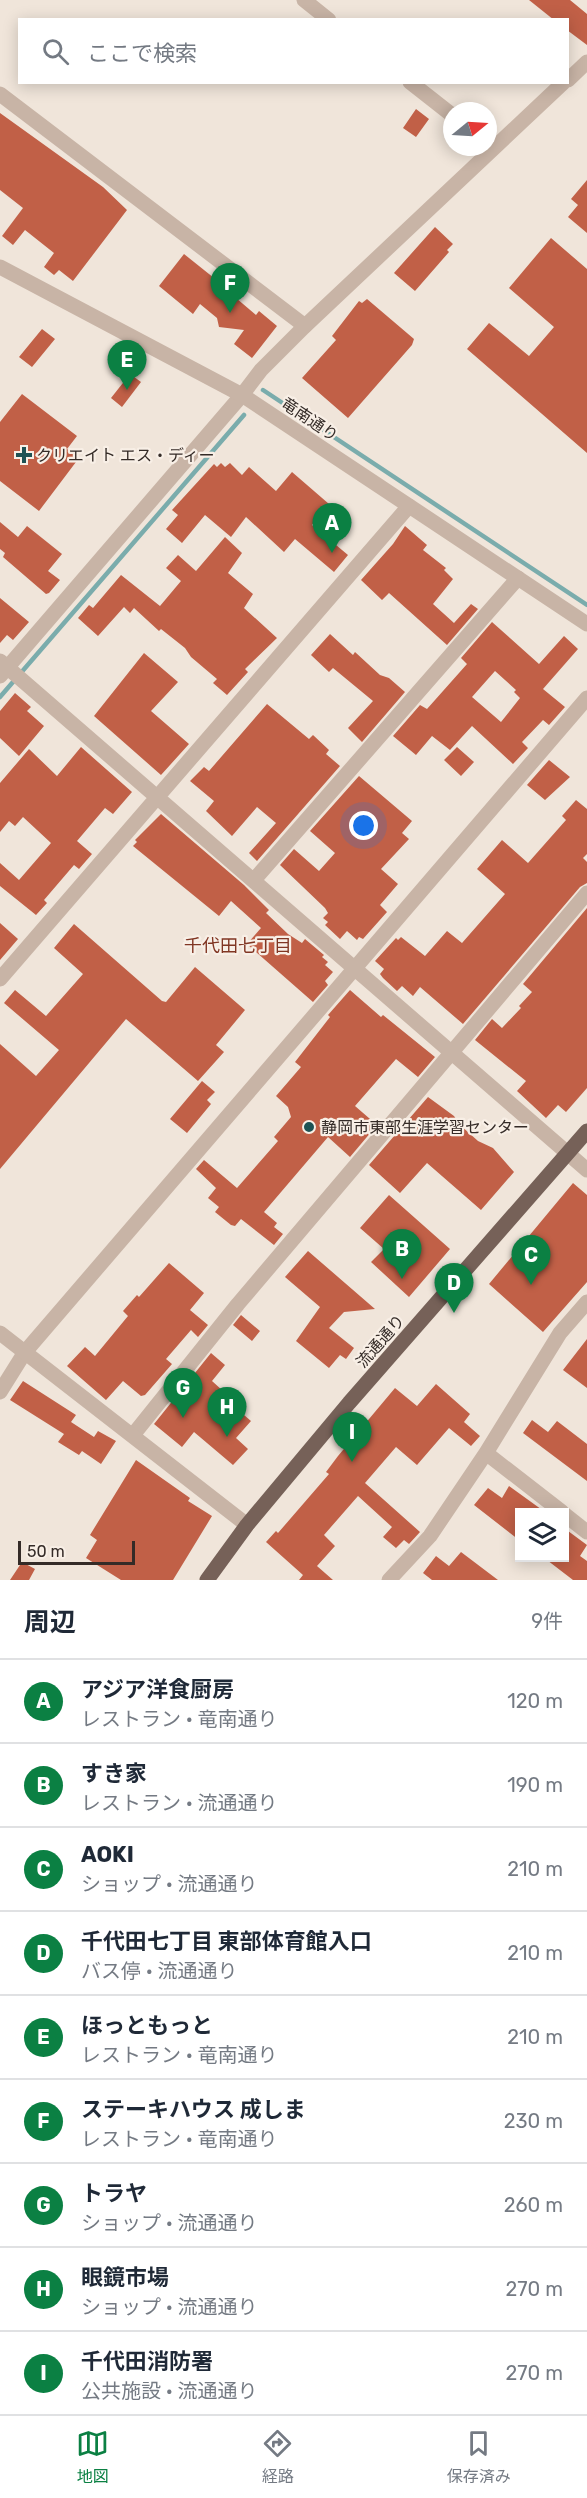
<!DOCTYPE html>
<html lang="ja">
<head>
<meta charset="utf-8">
<style>
  :root { --surface:#fff; --page:#f6f6f7; --text:#1f2937; --muted:#747a83; --line:#e0e1e3; --accent:#0b8043 }
  body { margin:0; font-family:Rubik,"Noto Sans JP",sans-serif; background:var(--page); color:var(--text) }
  .controls { position:absolute; right:18px; bottom:18px; display:grid; overflow:hidden; border-radius:0px; box-shadow:0 3px 15px #0003 }
  .controls button { width:54px; height:54px; display:grid; place-items:center; padding:0; border:0; border-bottom:2px solid var(--line); background:var(--surface); color:var(--text); font:30px sans-serif }
  .compass { position:absolute; left:443px; top:102px; width:54px; height:54px; border-radius:50%; background:var(--surface); box-shadow:0 3px 15px #0003; rotate:72deg }
  .scale { position:absolute; left:18px; bottom:15px; width:117px; box-sizing:border-box; padding-left:6px; border:3px solid #342b27; border-top:0; font-size:16px; line-height:21px; white-space:nowrap; color:#342b27; -webkit-text-stroke:4px #f8efe6; paint-order:stroke }
  .you { position:absolute; left:364px; top:826px; width:21px; height:21px; margin:-15px; border:4px solid #fff; border-radius:50%; background:#1a73e8; box-shadow:0 0 0 9px #1a73e833 }
  .badge { display:grid; place-items:center; width:39px; height:39px; border-radius:50%; background:var(--accent); color:#fff; font-size:20px; font-weight:700 }
  .pin { position:absolute; translate:-50% -50px; filter:drop-shadow(0 2px 3px #0008) }
  .pin::after { content:''; position:absolute; top:32px; width:21px; height:18px; background:inherit; clip-path:polygon(0 0,100% 0,50% 100%) }
  .list { margin:0; padding:0; list-style:none }
  h2 { display:flex; justify-content:space-between; align-items:center; height:78px; margin:0; padding:0 24px; font-size:26px }
  h2 small { font-size:20px; font-weight:400; color:var(--muted) }
  .list li { display:grid; grid-template-columns:39px 1fr auto; gap:18px; align-items:center; box-sizing:border-box; height:84px; padding:0 24px; border-top:2px solid var(--line) }
  .list b { display:block; font-size:22px; white-space:nowrap }
  .list p { margin:0; font-size:20px; white-space:nowrap; color:var(--muted) }
  .list em { font-size:20px; font-style:normal; color:var(--muted) }
  .icon { flex:none; width:33px; height:33px; fill:none; stroke:currentColor; stroke-width:2; stroke-linecap:round; stroke-linejoin:round }
  .map { position:relative; flex:none; width:587px; height:1580px; overflow:hidden }
  .search { position:absolute; background:var(--surface); box-shadow:0 3px 15px #0003; left:18px; right:18px; top:18px; height:66px; display:flex; align-items:center; gap:15px; box-sizing:border-box; padding:0 21px; border-radius:0px; color:var(--muted); font-size:22px }
  .sheet { height:834px; background:var(--surface) }
  nav { display:flex; justify-content:space-around; align-items:center; box-sizing:border-box; height:84px; border-top:2px solid var(--line); background:var(--surface); font-size:16px; color:var(--muted) }
  nav a { display:grid; justify-items:center; gap:3px }
  nav .on { color:var(--accent) }
  .map>svg:first-child { display:block }
</style>
</head>
<body>
<div class="map">
<svg width="587" height="1580" viewBox="0 0 587 1580">
  <rect width="100%" height="100%" fill="#f0e5da"/>
  <g fill="none" stroke-linecap="round" stroke-linejoin="round">
    <!-- stream -->
    <path stroke="#7aacac" stroke-width="4.5" d="M 263,390 L 587,605
      M 0,697 L 244,415"/>
  </g>
  <!-- building -->
  <path fill="#c16047" fill-rule="evenodd" d="M 529,0 L 570,0 L 587,14 L 587,45 L 567,30 L 567,20 L 554,20 Z
    M 416,109 L 429,119 L 416,137 L 403,128 Z
    M 0,113 L 103,187 L 127,210 L 73,281 L 59,270 L 54,275 L 44,267 L 54,253 L 25,230 L 13,245 L 2,236 L 23,208 L 0,190 Z
    M 587,180 L 587,233 L 568,217 L 578,205 L 571,199 Z
    M 435,227 L 453,244 L 447,250 L 449,252 L 415,291 L 394,273 Z
    M 551,238 L 587,269 L 587,453 L 467,349 L 489,323 L 529,356 L 554,327 L 509,288 Z
    M 184,254 L 224,286 L 228,282 L 240,291 L 236,298 L 256,315 L 259,311 L 277,326 L 252,358 L 234,344 L 244,330 L 219,327 L 217,318 L 200,304 L 193,314 L 159,286 Z
    M 367,299 L 414,339 L 412,345 L 348,418 L 302,378 L 336,340 L 332,336 L 359,301 L 362,303 Z
    M 42,329 L 55,339 L 32,367 L 19,357 Z
    M 130,374 L 141,382 L 122,407 L 111,398 Z
    M 22,394 L 77,436 L 67,449 L 79,458 L 39,511 L 0,481 L 0,422 Z
    M 221,463 L 225,467 L 230,463 L 242,475 L 249,467 L 276,491 L 292,472 L 329,504 L 312,525 L 348,555 L 334,572 L 295,539 L 284,552 L 246,517 L 231,537 L 205,515 L 182,543 L 166,529 L 178,515 L 172,510 L 214,464 L 217,467 Z
    M 0,522 L 18,537 L 27,526 L 62,554 L 48,571 L 60,580 L 49,593 L 46,594 L 3,557 L 5,553 L 0,549 Z
    M 405,526 L 427,545 L 423,550 L 446,568 L 444,570 L 453,579 L 433,604 L 454,623 L 471,604 L 478,609 L 447,645 L 389,593 L 382,600 L 361,580 L 393,544 Z
    M 225,537 L 242,553 L 228,573 L 253,594 L 244,608 L 277,638 L 245,669 L 248,672 L 227,695 L 213,683 L 217,679 L 191,657 L 185,648 L 161,629 L 159,631 L 134,608 L 130,613 L 124,607 L 98,636 L 78,618 L 89,605 L 93,608 L 121,575 L 160,606 L 181,581 L 166,568 L 178,555 L 196,571 Z
    M 0,598 L 29,622 L 13,640 L 7,635 L 0,643 Z
    M 492,622 L 539,664 L 564,636 L 578,649 L 543,689 L 565,707 L 549,725 L 543,720 L 522,742 L 528,748 L 513,764 L 472,726 L 450,750 L 432,736 L 416,755 L 393,736 L 420,705 L 427,709 L 467,664 L 461,658 ZM 495,671 L 516,690 L 514,692 L 520,698 L 501,722 L 472,697 Z
    M 330,634 L 353,655 L 355,652 L 380,675 L 389,678 L 405,692 L 362,742 L 348,728 L 373,701 L 333,668 L 329,672 L 311,655 Z
    M 144,653 L 178,682 L 151,711 L 189,744 L 161,775 L 94,716 Z
    M 15,693 L 31,707 L 27,711 L 44,726 L 19,756 L 0,738 L 0,711 Z
    M 267,704 L 309,739 L 313,735 L 329,750 L 326,754 L 340,766 L 257,861 L 249,853 L 276,823 L 257,807 L 232,836 L 206,811 L 214,801 L 190,781 L 204,767 L 209,771 Z
    M 81,747 L 132,792 L 113,814 L 105,808 L 77,841 L 92,854 L 79,869 L 74,865 L 44,900 L 47,903 L 36,915 L 0,886 L 0,863 L 19,880 L 51,843 L 23,817 L 15,826 L 9,821 L 0,832 L 0,783 L 29,749 L 57,776 Z
    M 457,747 L 474,762 L 461,776 L 444,760 Z
    M 549,760 L 570,777 L 545,800 L 527,785 Z
    M 359,776 L 412,821 L 402,833 L 409,839 L 381,869 L 398,884 L 380,905 L 387,912 L 363,939 L 359,937 L 357,940 L 347,931 L 340,939 L 325,925 L 328,922 L 323,918 L 328,913 L 325,908 L 280,865 L 294,849 L 319,871 L 335,853 L 310,831 Z
    M 576,800 L 587,809 L 587,854 L 583,858 L 587,862 L 587,883 L 580,887 L 463,1024 L 420,987 L 413,996 L 402,986 L 397,991 L 383,978 L 380,974 L 384,969 L 375,961 L 396,938 L 398,940 L 401,937 L 425,956 L 447,931 L 462,943 L 505,894 L 477,869 L 502,840 L 528,863 L 566,820 L 562,816 Z
    M 161,814 L 244,885 L 269,910 L 266,913 L 288,934 L 302,943 L 305,939 L 324,955 L 322,957 L 328,962 L 325,965 L 333,972 L 325,981 L 328,985 L 313,1002 L 247,944 L 261,928 L 231,901 L 219,916 L 133,846 L 137,842 L 135,840 Z
    M 587,908 L 587,1088 L 566,1112 L 558,1105 L 546,1118 L 517,1091 L 526,1081 L 475,1040 L 492,1019 L 502,1028 L 521,1008 L 519,1006 L 532,992 L 523,984 Z
    M 0,923 L 18,939 L 0,960 Z
    M 74,924 L 162,1001 L 166,1002 L 195,967 L 245,1010 L 216,1045 L 224,1052 L 198,1081 L 126,1019 L 0,1169 L 0,1044 L 36,1076 L 59,1050 L 4,1003 L 15,990 L 46,1016 L 83,974 L 54,948 Z
    M 350,990 L 381,1017 L 383,1015 L 435,1057 L 418,1077 L 396,1059 L 355,1106 L 377,1125 L 350,1157 L 328,1137 L 264,1212 L 277,1223 L 274,1227 L 283,1234 L 274,1245 L 241,1219 L 235,1226 L 231,1225 L 215,1212 L 219,1207 L 208,1198 L 216,1188 L 196,1169 L 204,1160 L 237,1188 L 278,1141 L 274,1137 L 291,1117 L 288,1107 L 276,1096 L 301,1067 L 295,1062 L 330,1017 L 328,1015 Z
    M 202,1081 L 215,1092 L 207,1100 L 211,1104 L 187,1133 L 170,1119 Z
    M 428,1097 L 454,1116 L 460,1125 L 478,1141 L 493,1148 L 514,1172 L 481,1210 L 427,1163 L 400,1193 L 369,1165 Z
    M 573,1183 L 587,1195 L 587,1282 L 543,1332 L 489,1284 Z
    M 389,1195 L 450,1249 L 409,1297 L 371,1262 L 384,1249 L 360,1228 Z
    M 308,1251 L 375,1309 L 344,1312 L 329,1328 L 354,1348 L 346,1359 L 340,1355 L 329,1368 L 296,1341 L 320,1307 L 285,1277 Z
    M 169,1263 L 204,1293 L 190,1310 L 208,1325 L 198,1337 L 191,1330 L 166,1359 L 172,1364 L 145,1395 L 141,1396 L 123,1381 L 106,1400 L 67,1366 L 85,1347 L 95,1356 L 128,1316 L 123,1311 L 137,1295 L 139,1297 Z
    M 241,1315 L 260,1331 L 252,1341 L 233,1325 Z
    M 587,1339 L 587,1388 L 563,1370 Z
    M 211,1353 L 225,1365 L 212,1381 L 233,1400 L 230,1403 L 251,1421 L 236,1438 L 248,1449 L 233,1465 L 194,1432 L 182,1447 L 154,1424 Z
    M 23,1381 L 76,1415 L 71,1422 L 94,1437 L 98,1431 L 116,1441 L 101,1464 L 82,1451 L 79,1455 L 58,1442 L 64,1434 L 10,1400 Z
    M 436,1384 L 470,1414 L 464,1422 L 480,1436 L 471,1446 L 449,1428 L 417,1465 L 396,1447 L 365,1483 L 420,1532 L 409,1544 L 404,1540 L 396,1548 L 383,1537 L 392,1527 L 358,1496 L 324,1535 L 335,1546 L 317,1566 L 333,1580 L 299,1580 L 303,1575 L 266,1542 L 276,1531 L 278,1533 L 329,1474 L 326,1472 L 338,1456 L 395,1388 L 417,1406 Z
    M 532,1420 L 548,1432 L 557,1421 L 587,1444 L 587,1481 L 523,1433 Z
    M 136,1460 L 190,1498 L 188,1501 L 212,1516 L 173,1580 L 121,1580 L 86,1558 L 97,1540 L 90,1535 Z
    M 509,1486 L 545,1512 L 519,1512 L 519,1540 L 474,1505 L 488,1488 L 502,1498 Z
    M 564,1528 L 587,1545 L 580,1556 L 587,1561 L 587,1580 L 573,1580 L 543,1557 L 564,1557 Z
    M 461,1552 L 498,1580 L 432,1580 L 423,1573 L 436,1556 L 449,1566 Z
    M 22,1562 L 35,1569 L 29,1580 L 10,1580 Z"/>
  <g fill="none" stroke-linecap="round" stroke-linejoin="round">
    <!-- minor -->
    <path stroke="#c8b4a6" stroke-width="15" d="M 304,0 L 329,20
      M 410,82 L 452,115
      M 0,94 L 305,326
      M 0,661 L 587,1170
      M 0,676 L 242,395
      M 254,880 L 518,578
      M 0,979 L 409,506
      M 0,1392 L 25,1352 L 587,698
      M 133,1435 L 238,1304 L 587,893
      M 486,1453 L 562,1512
      M 564,1514 L 587,1532
      M 389,1580 L 430,1536 L 486,1453 L 560,1333 L 587,1302"/>
    <!-- tertiary -->
    <path stroke="#c8b4a6" stroke-width="15" d="M 568,80 L 587,62
      M 0,267 L 242,395 L 587,624
      M 242,395 L 261,370 L 305,326 L 564,82
      M 0,1333 L 247,1525"/>
    <!-- primary -->
    <path stroke="#766158" stroke-width="15" d="M 207,1580 L 247,1525 L 349,1403 L 587,1131"/>
  </g>
  <!-- markers -->
  <g fill="#1e5254" stroke="#f8efe6" stroke-width="2">
    <path d="M21 446h6v6h6v6h-6v6h-6v-6h-6v-6h6z"/>
    <circle cx="309" cy="1127" r="6"/>
  </g>
  <g text-anchor="middle" stroke-width="4.5" stroke-linejoin="round" paint-order="stroke">
    <!-- street labels -->
    <g font-size="16" fill="#342b27" stroke="#f8efe6">
      <text transform="translate(310 419) rotate(34)" y="6">竜南通り</text>
      <text transform="translate(380 1341) rotate(-49)" y="6">流通通り</text>
    </g>
    <!-- poi labels -->
    <g font-size="16" fill="#342b27" stroke="#f8efe6" text-anchor="start">
      <text x="36" y="461">クリエイト エス・ディー</text>
      <text x="321" y="1133">静岡市東部生涯学習センター</text>
    </g>
    <!-- neighbourhood labels -->
    <g font-size="18" fill="#803623" stroke="#f8efe6">
      <text x="238" y="952">千代田七丁目</text>
    </g>
  </g>
</svg>
<div class="controls">
<button><svg class="icon" aria-label="layers" viewBox="0 0 24 24"><path d="M12 4l9 5-9 5-9-5zM3 14l9 5 9-5"/></svg></button>
</div>
<svg class="compass" viewBox="-18 -18 36 36"><path d="M0-13l5 13h-10z" fill="#e53935"/><path d="M0 13l5-13h-10z" fill="#747a83"/></svg>
<div class="scale">50 m</div>
<div class="you"></div>
<div class="pin badge" style="left:332px;top:553px">A</div>
<div class="pin badge" style="left:402px;top:1279px">B</div>
<div class="pin badge" style="left:531px;top:1285px">C</div>
<div class="pin badge" style="left:454px;top:1313px">D</div>
<div class="pin badge" style="left:127px;top:390px">E</div>
<div class="pin badge" style="left:230px;top:313px">F</div>
<div class="pin badge" style="left:183px;top:1418px">G</div>
<div class="pin badge" style="left:227px;top:1437px">H</div>
<div class="pin badge" style="left:352px;top:1462px">I</div>
<div class="search"><svg class="icon" aria-label="search" viewBox="0 0 24 24"><circle cx="10" cy="10" r="6"/><path d="M15 15l6 6"/></svg>ここで検索</div>
</div>
<section class="sheet">
<h2>周辺<small>9件</small></h2>
<ul class="list">
<li><span class="badge">A</span><div><b>アジア洋食厨房</b><p>レストラン · 竜南通り</p></div><em>120 m</em></li>
<li><span class="badge">B</span><div><b>すき家</b><p>レストラン · 流通通り</p></div><em>190 m</em></li>
<li><span class="badge">C</span><div><b>AOKI</b><p>ショップ · 流通通り</p></div><em>210 m</em></li>
<li><span class="badge">D</span><div><b>千代田七丁目 東部体育館入口</b><p>バス停 · 流通通り</p></div><em>210 m</em></li>
<li><span class="badge">E</span><div><b>ほっともっと</b><p>レストラン · 竜南通り</p></div><em>210 m</em></li>
<li><span class="badge">F</span><div><b>ステーキハウス 成しま</b><p>レストラン · 竜南通り</p></div><em>230 m</em></li>
<li><span class="badge">G</span><div><b>トラヤ</b><p>ショップ · 流通通り</p></div><em>260 m</em></li>
<li><span class="badge">H</span><div><b>眼鏡市場</b><p>ショップ · 流通通り</p></div><em>270 m</em></li>
<li><span class="badge">I</span><div><b>千代田消防署</b><p>公共施設 · 流通通り</p></div><em>270 m</em></li>
</ul>
</section>
<nav>
<a class="on"><svg class="icon" aria-label="map" viewBox="0 0 24 24"><path d="M3 6l6-2 6 2 6-2v14l-6 2-6-2-6 2zM9 4v14M15 6v14"/></svg>地図</a>
<a><svg class="icon" aria-label="directions" viewBox="0 0 24 24"><path d="M12 3l9 9-9 9-9-9zM9 14v-3h6M13 9l2 2-2 2"/></svg>経路</a>
<a><svg class="icon" aria-label="saved" viewBox="0 0 24 24"><path d="M7 4h10v16l-5-4-5 4z"/></svg>保存済み</a>
</nav>
</body>
</html>
